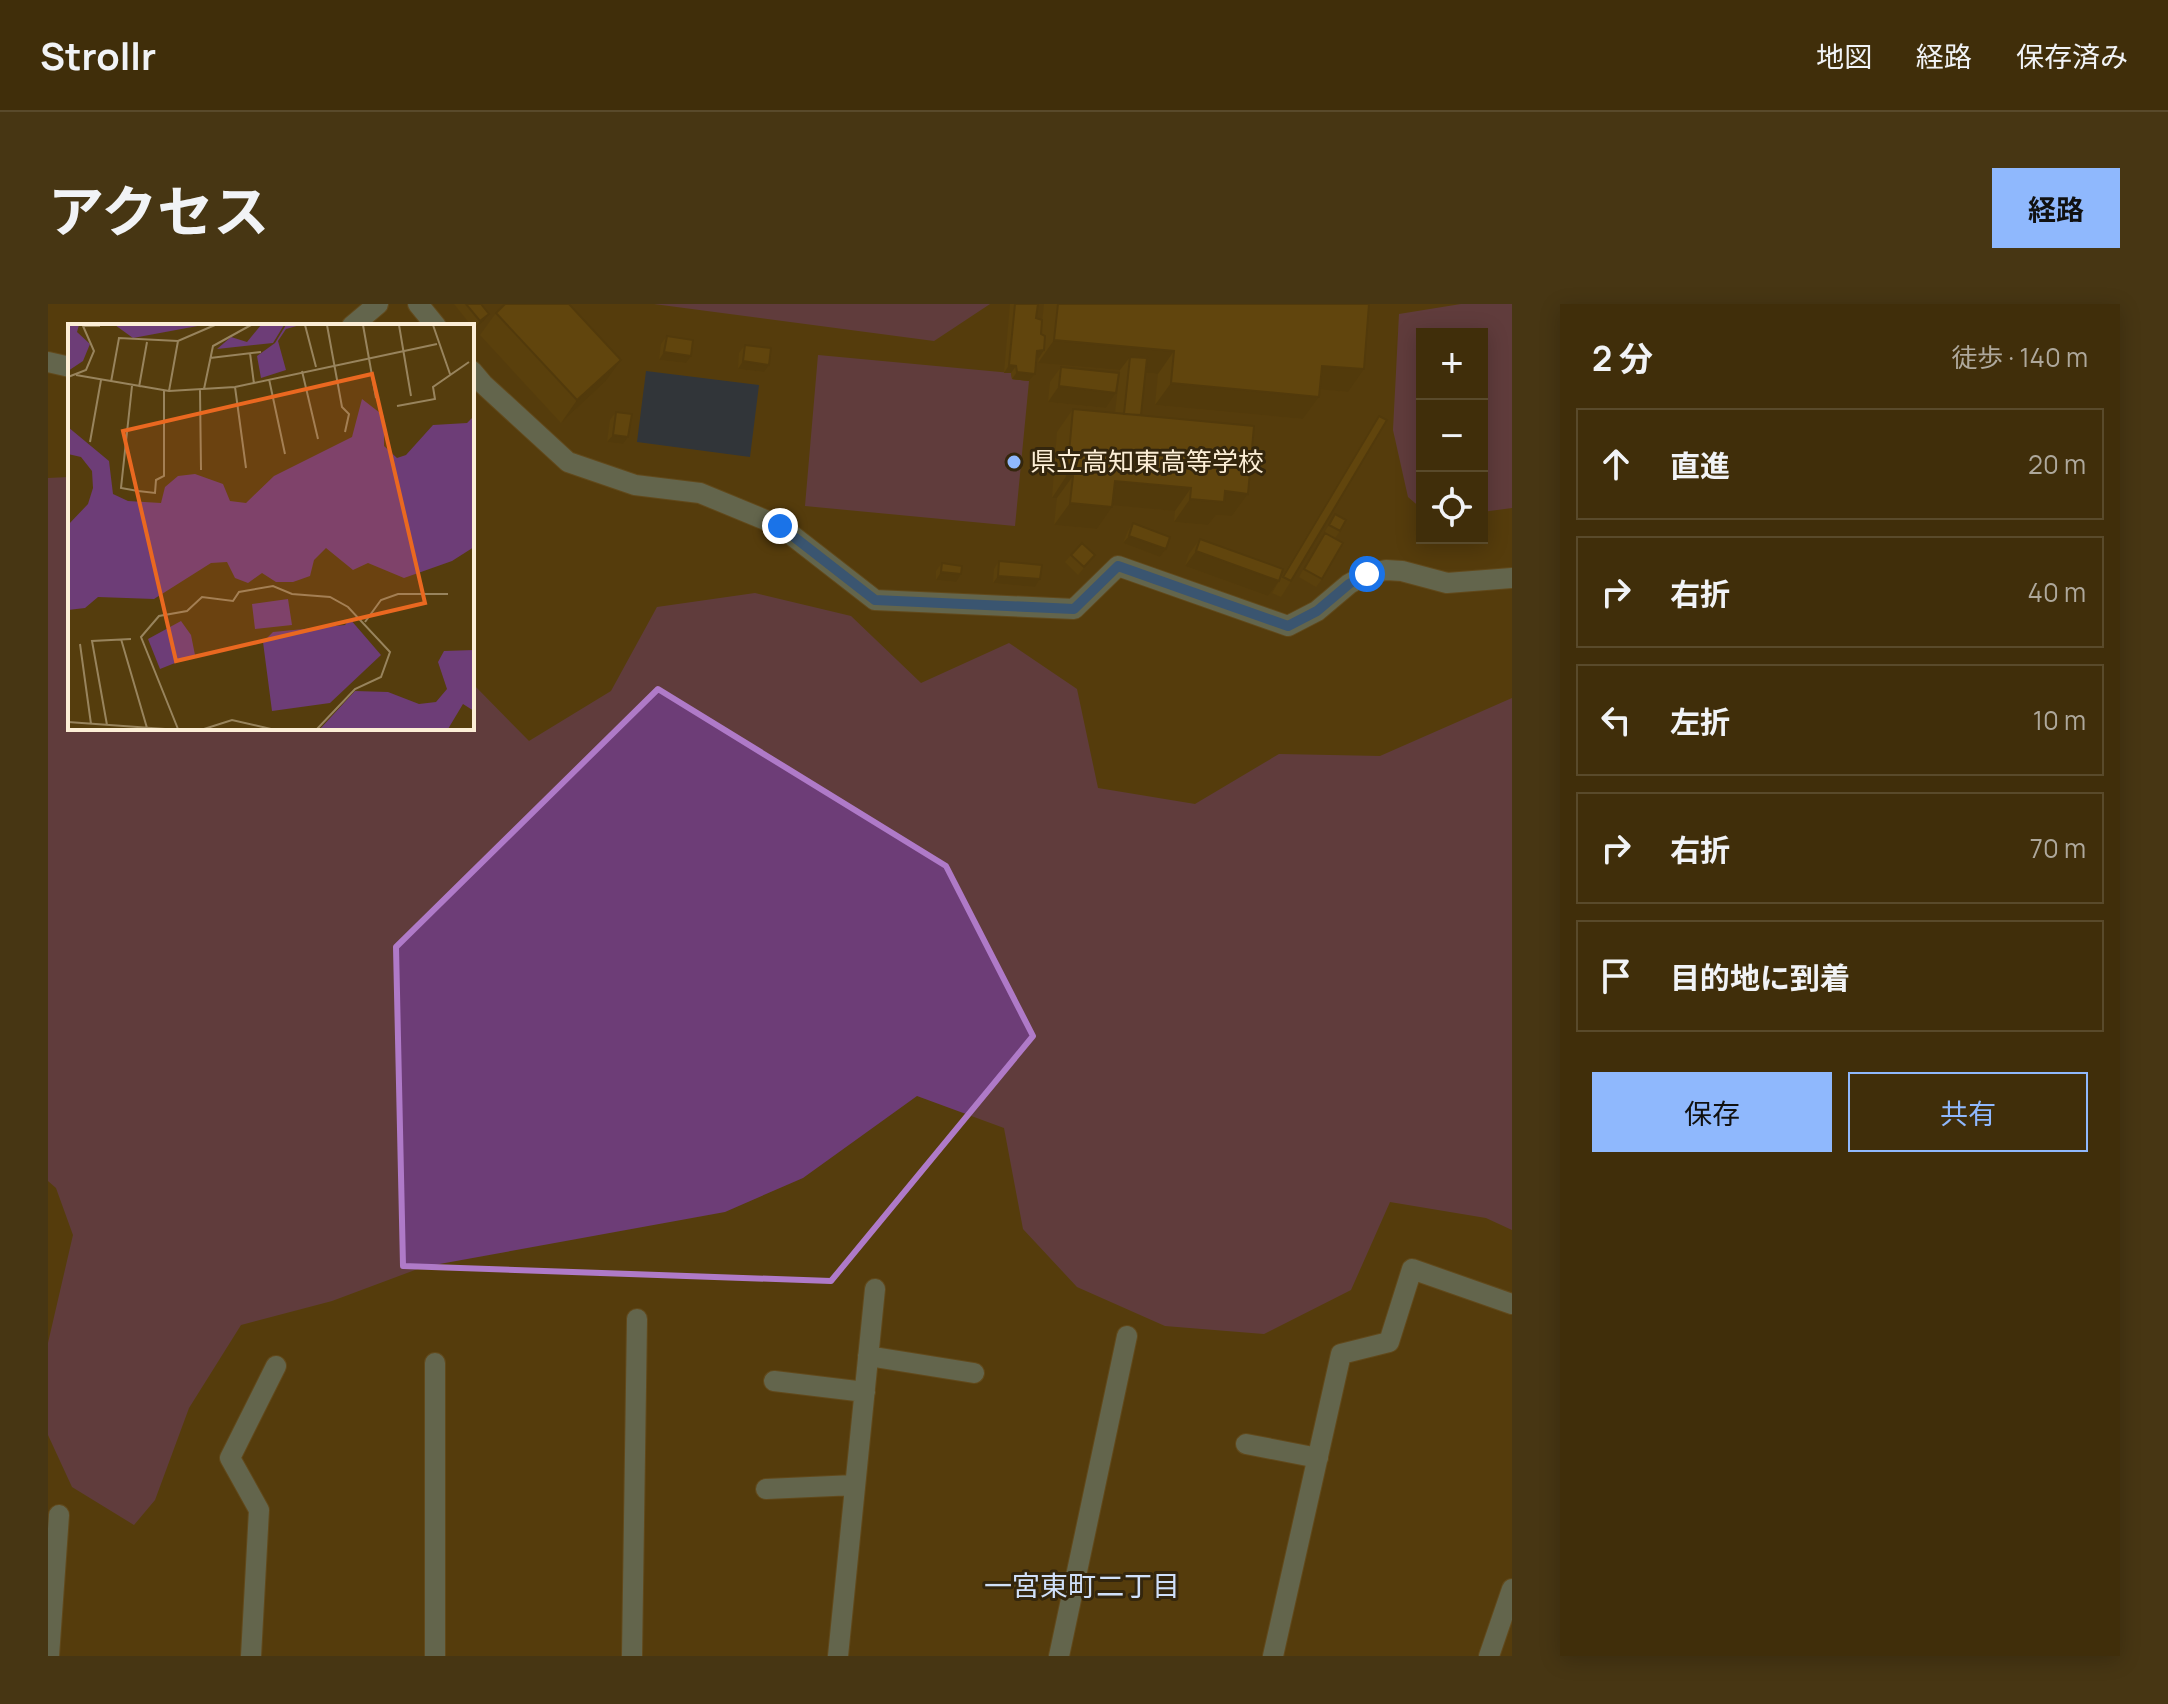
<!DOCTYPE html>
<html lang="ja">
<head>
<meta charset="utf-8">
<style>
  :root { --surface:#402e0a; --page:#473613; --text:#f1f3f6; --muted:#aea89c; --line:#594a2b; --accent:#8fb8fd }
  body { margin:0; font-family:Manrope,"Noto Sans JP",sans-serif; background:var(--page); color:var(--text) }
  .controls { position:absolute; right:24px; top:24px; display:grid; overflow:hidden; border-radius:0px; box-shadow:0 4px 20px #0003 }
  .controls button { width:72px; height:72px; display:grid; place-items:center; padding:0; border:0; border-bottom:2px solid var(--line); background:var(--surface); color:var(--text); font:40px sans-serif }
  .stop { position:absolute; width:24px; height:24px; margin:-18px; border:6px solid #1a73e8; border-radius:50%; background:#fff }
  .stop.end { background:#1a73e8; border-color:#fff; box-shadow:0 2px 8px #0008 }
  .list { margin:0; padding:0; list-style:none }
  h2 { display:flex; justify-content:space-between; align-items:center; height:104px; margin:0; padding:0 32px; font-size:34px }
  h2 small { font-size:26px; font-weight:400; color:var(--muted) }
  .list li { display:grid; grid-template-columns:52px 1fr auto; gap:24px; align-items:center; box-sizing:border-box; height:112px; margin:0 16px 16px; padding:0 16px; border:2px solid var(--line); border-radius:0px }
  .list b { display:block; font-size:30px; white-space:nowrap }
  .list em { font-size:26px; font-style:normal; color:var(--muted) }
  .actions { display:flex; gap:16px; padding:24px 32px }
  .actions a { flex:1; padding:18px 0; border:2px solid var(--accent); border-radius:0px; text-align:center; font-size:28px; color:var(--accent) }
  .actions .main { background:var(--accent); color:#111 }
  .icon { flex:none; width:44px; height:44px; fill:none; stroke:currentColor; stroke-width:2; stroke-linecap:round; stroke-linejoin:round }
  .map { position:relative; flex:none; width:1464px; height:1352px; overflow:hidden; border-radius:0px }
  header { display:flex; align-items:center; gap:48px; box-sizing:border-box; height:112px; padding:0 40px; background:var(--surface); border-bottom:2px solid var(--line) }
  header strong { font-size:38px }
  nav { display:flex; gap:44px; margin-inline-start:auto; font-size:28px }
  .intro { display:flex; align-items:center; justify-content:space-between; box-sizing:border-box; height:192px; padding:0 48px }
  h1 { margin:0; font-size:56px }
  .button { padding:20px 36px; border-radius:0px; background:var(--accent); color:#111; font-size:28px; font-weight:700 }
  main { display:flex; gap:48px; padding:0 48px }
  aside { flex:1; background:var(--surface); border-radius:0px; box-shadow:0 4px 20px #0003 }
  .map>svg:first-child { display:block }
</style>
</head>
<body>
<header>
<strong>Strollr</strong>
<nav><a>地図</a><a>経路</a><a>保存済み</a></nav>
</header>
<div class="intro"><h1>アクセス</h1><a class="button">経路</a></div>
<main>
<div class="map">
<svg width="1464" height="1352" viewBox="0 0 1464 1352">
  <rect width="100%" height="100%" fill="#553d0d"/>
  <!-- green -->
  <path fill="#6d3d77" d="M 606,0 L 942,0 L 886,37 Z
    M 1413,0 L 1464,0 L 1464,204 L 1434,208 L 1434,30 L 1374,30 L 1374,205 L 1360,193 L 1345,126 L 1351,10 Z
    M 770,51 L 963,69 L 964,75 L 981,77 L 967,222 L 757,202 Z
    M 22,173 L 22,424 L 424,424 L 424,379 L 481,437 L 563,387 L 609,303 L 707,289 L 803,312 L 873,379 L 961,339 L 1029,385 L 1050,484 L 1147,500 L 1231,450 L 1332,452 L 1464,394 L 1464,926 L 1438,914 L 1342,898 L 1303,986 L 1216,1030 L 1117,1022 L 1029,983 L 975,925 L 956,824 L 869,792 L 755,874 L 677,908 L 375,963 L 284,997 L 193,1021 L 141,1104 L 107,1196 L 86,1221 L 24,1183 L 0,1131 L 0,1039 L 25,931 L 8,884 L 0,877 L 0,174 Z"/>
  <!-- water -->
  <path fill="#052d6f" d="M 598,67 L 711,81 L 702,153 L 589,138 Z"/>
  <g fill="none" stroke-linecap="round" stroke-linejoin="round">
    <!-- minor casing -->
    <g stroke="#70592d" stroke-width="22">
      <path id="minor" d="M 370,0 L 388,22
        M 304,22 L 330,0
        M 0,58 L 22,63
        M 424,67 L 435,80 L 520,158 L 587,181 L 652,189 L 732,222 L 827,296 L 1026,305 L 1070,262 L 1240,322 L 1269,307 L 1301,280 L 1319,270 L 1338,266 L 1354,267 L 1399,279 L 1464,274
        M 820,1052 L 926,1069
        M 726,1077 L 817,1088
        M 1198,1140 L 1270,1154
        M 718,1185 L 807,1181
        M 1,1352 L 11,1211
        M 203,1352 L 211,1206 L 182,1154 L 228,1062
        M 387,1352 L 387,1059
        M 584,1352 L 589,1015
        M 790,1352 L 827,985
        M 1011,1352 L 1079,1032
        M 1225,1352 L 1293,1050 L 1341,1038 L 1364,965 L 1464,1000
        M 1441,1352 L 1464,1285"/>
    </g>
    <!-- minor -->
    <use href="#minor" stroke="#749799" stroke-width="20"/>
  </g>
  <!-- wall -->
  <path fill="#60450c" d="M 406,0 L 433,0 L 435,18 L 426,25 Z
    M 962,0 L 990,0 L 988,14 L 993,29 L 996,0 L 1321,0 L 1300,88 L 1272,85 L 1271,93 L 1255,115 L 1107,101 L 1110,70 L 1097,69 L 1093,111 L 1200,190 L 1184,212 L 1168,211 L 1160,221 L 1126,218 L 1127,207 L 1065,201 L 1049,225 L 1006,221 L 1009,194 L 1004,194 L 1009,128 L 1025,105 L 1067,109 L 1072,66 L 990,59 L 991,54 L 988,54 L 987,70 L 981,77 L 964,75 L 963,69 L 956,69 Z
    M 448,9 L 557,78 L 513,119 L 432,31 Z
    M 619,32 L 638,59 L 611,56 L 613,40 Z
    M 697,41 L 716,68 L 690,65 L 691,49 Z
    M 1013,63 L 1068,89 L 1058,104 L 1000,98 L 1002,78 Z
    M 568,108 L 575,140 L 559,138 L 562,116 Z
    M 1331,112 L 1243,277 L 1233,293 L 1224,289 L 1321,127 Z
    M 1287,210 L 1292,227 L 1287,234 L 1274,275 L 1268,283 L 1251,273 Z
    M 1085,219 L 1118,245 L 1112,253 L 1075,239 L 1080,227 Z
    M 1152,235 L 1231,277 L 1220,292 L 1137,262 L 1141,250 Z
    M 1023,251 L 1047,251 L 1030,271 L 1017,258 Z
    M 951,257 L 992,275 L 987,283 L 945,279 L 946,265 Z
    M 894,259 L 908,278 L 888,276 L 888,267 Z"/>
  <!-- shaded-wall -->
  <path fill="#4e380a" d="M 441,10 L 435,18 L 426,25 L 432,17 Z
    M 1006,36 L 1126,47 L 1110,70 L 1080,67 L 1082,53 L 1072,66 L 990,59 Z
    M 996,46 L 991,54 L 984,55 L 989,47 Z
    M 616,48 L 643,52 L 638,59 L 611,56 Z
    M 573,56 L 557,78 L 513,119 L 529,96 Z
    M 695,57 L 721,61 L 716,68 L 690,65 Z
    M 961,61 L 968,62 L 963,69 L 956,69 Z
    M 1274,62 L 1316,65 L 1300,88 L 1259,84 Z
    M 969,68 L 987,70 L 981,77 L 964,75 Z
    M 1123,79 L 1271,93 L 1255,115 L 1107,101 Z
    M 1011,82 L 1068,89 L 1058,104 L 1000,98 Z
    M 565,131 L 580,133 L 575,140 L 559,138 Z
    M 1019,171 L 1025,172 L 1009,194 L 1004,194 Z
    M 1067,177 L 1143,184 L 1127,207 L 1051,200 Z
    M 1177,187 L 1200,190 L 1184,212 L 1168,211 L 1160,221 L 1126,218 L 1142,195 Z
    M 1022,199 L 1064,203 L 1049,225 L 1006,221 Z
    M 1081,232 L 1118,245 L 1112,253 L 1075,239 Z
    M 1148,247 L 1231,277 L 1220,292 L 1137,262 Z
    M 893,268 L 913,270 L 908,278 L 888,276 Z
    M 950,272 L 992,275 L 987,283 L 945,279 Z"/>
  <!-- building -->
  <path fill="#70500e" stroke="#4e380a" stroke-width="2" d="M 418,0 L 433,0 L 441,10 L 432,17 Z
    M 457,0 L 521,0 L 573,56 L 529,96 L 448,9 Z
    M 967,0 L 990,0 L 988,14 L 994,16 L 993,30 L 997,32 L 996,46 L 989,47 L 987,70 L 969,68 L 968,62 L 961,61 Z
    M 1010,0 L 1321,0 L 1316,65 L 1274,62 L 1271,93 L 1123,79 L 1126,47 L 1006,36 Z
    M 619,32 L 645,36 L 643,52 L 616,48 Z
    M 697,41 L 723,44 L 721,61 L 695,57 Z
    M 1082,53 L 1099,54 L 1093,111 L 1076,110 Z
    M 1013,63 L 1071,69 L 1068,89 L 1011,82 Z
    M 1025,105 L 1206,122 L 1200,190 L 1177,187 L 1176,198 L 1142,195 L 1143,184 L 1067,177 L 1064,203 L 1022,199 L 1025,172 L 1019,171 Z
    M 568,108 L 584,110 L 580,133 L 565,131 Z
    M 1331,112 L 1339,116 L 1243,277 L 1235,273 Z
    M 1287,210 L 1298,216 L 1292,227 L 1281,221 Z
    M 1085,219 L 1122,233 L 1118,245 L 1081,232 Z
    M 1277,229 L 1295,239 L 1274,275 L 1256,265 Z
    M 1152,235 L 1235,265 L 1231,277 L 1148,247 Z
    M 1034,239 L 1047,251 L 1036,263 L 1023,251 Z
    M 951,257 L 994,261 L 992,275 L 950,272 Z
    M 894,259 L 914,262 L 913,270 L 893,268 Z"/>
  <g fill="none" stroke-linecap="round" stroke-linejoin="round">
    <!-- route -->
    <path stroke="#1a73e8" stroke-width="10" d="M 732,222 L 827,296 L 1026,305 L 1070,262 L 1240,322 L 1269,307 L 1301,280 L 1319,270"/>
  </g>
  <!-- marked area -->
  <path d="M0 0H1464V1352H0ZM 610,385 L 898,562 L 985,732 L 783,977 L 355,962 L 348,643 Z" fill="#553d0d" fill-opacity=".55" fill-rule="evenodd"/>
  <path fill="none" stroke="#af7ac8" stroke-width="6" stroke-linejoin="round" d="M 610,385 L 898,562 L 985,732 L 783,977 L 355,962 L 348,643 Z"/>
  <!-- markers -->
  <circle fill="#8fb8fd" stroke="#34260d" stroke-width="3" cx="966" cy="158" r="8"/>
  <g text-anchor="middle" stroke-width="6" stroke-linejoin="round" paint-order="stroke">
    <!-- poi labels -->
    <g font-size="26" fill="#fceed6" stroke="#34260d" text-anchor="start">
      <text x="982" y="167">県立高知東高等学校</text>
    </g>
    <!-- neighbourhood labels -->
    <g font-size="28" fill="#d0e0fa" stroke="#34260d">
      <text x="1034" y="1292">一宮東町二丁目</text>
    </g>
  </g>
  <!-- overview -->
  <g transform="translate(20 20)">
    <rect width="406" height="406" fill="#553d0d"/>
    <path d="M 0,1 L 11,1 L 9,8 L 22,20 L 15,37 L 0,47 ZM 47,1 L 135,1 L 65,14 ZM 193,1 L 216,1 L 205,19 L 149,25 L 163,13 L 179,18 ZM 218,1 L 232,1 L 218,5 L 210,17 L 218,46 L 193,54 L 189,32 L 207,19 ZM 294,75 L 316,92 L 316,122 L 329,134 L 338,131 L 365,101 L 399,99 L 406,92 L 406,223 L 384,237 L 336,254 L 300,239 L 285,246 L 258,224 L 246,236 L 242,252 L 225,258 L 208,258 L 194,249 L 180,259 L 167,254 L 159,238 L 143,239 L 86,275 L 30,273 L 17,284 L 0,286 L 0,201 L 20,180 L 25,164 L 24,147 L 13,133 L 0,130 L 0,103 L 41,137 L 45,170 L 60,177 L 93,179 L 97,163 L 110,152 L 127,150 L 155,160 L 162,177 L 178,179 L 206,152 L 284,113 ZM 220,275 L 224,301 L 187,305 L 184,280 ZM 282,295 L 313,331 L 262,379 L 204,387 L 195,318 L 205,308 L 277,301 ZM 113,297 L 123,311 L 127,331 L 92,345 L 80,315 ZM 406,326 L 406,387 L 395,380 L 380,405 L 252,405 L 287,367 L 320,368 L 351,380 L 368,378 L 379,365 L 370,338 L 376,327 Z" fill="#6d3d77"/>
    <path fill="none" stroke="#98845d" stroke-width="2" d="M 237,1 L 248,43M 259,1 L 274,83 L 281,90 L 277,108M 295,1 L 308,74M 331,1 L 343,72M 365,1 L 382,50M 182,29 L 186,60M 142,34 L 193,28M 234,47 L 250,115M 8,51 L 101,67 L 167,63 L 369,20M 0,53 L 18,46 L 26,27 L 15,2 L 32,2M 201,55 L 217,130M 43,58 L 51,14 L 110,17 L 147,1M 64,62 L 53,164 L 70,167 L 87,169 L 88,156 L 96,152 L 96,67M 71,63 L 79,18M 167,63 L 178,144M 136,65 L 145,22 L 183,1M 132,66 L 133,146M 101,67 L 110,17M 329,82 L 367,75 L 365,63 L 401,38M 22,118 L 33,56M 297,298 L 313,276 L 330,270 L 380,270M 53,315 L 79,404M 12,320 L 23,400M 0,398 L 97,405M 39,401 L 24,317 L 63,315M 110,405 L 73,313 L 91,292 L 119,287 L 134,273 L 165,277 L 171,268 L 205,262 L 224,270 L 262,273 L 280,283 L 322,328 L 313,353 L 287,365 L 249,405M 136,405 L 164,396 L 203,405"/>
    <path fill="#ea6820" fill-opacity="0.15" stroke="#ea6820" stroke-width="4" d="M 304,50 L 357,279 L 108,337 L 55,107 Z"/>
    <rect width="406" height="406" fill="none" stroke="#fceed6" stroke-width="4"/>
  </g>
</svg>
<div class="controls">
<button>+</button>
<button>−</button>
<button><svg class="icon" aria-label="locate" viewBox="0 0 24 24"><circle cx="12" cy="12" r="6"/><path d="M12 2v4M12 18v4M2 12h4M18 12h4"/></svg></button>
</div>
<div class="stop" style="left:1319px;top:270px"></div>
<div class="stop end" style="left:732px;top:222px"></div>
</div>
<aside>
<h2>2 分<small>徒歩 · 140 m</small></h2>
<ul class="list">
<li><svg class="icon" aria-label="ahead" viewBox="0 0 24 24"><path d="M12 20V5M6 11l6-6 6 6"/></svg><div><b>直進</b></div><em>20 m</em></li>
<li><svg class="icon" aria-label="right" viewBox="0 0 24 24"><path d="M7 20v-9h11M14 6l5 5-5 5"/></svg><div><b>右折</b></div><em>40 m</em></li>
<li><svg class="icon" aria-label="left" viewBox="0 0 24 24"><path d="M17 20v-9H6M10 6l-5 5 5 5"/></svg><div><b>左折</b></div><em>10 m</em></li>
<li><svg class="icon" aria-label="right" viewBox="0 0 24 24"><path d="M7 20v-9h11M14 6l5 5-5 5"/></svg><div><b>右折</b></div><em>70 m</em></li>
<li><svg class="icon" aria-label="arrive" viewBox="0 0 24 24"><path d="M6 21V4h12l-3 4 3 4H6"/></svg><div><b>目的地に到着</b></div></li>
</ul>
<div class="actions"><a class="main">保存</a><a>共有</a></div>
</aside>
</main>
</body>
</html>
